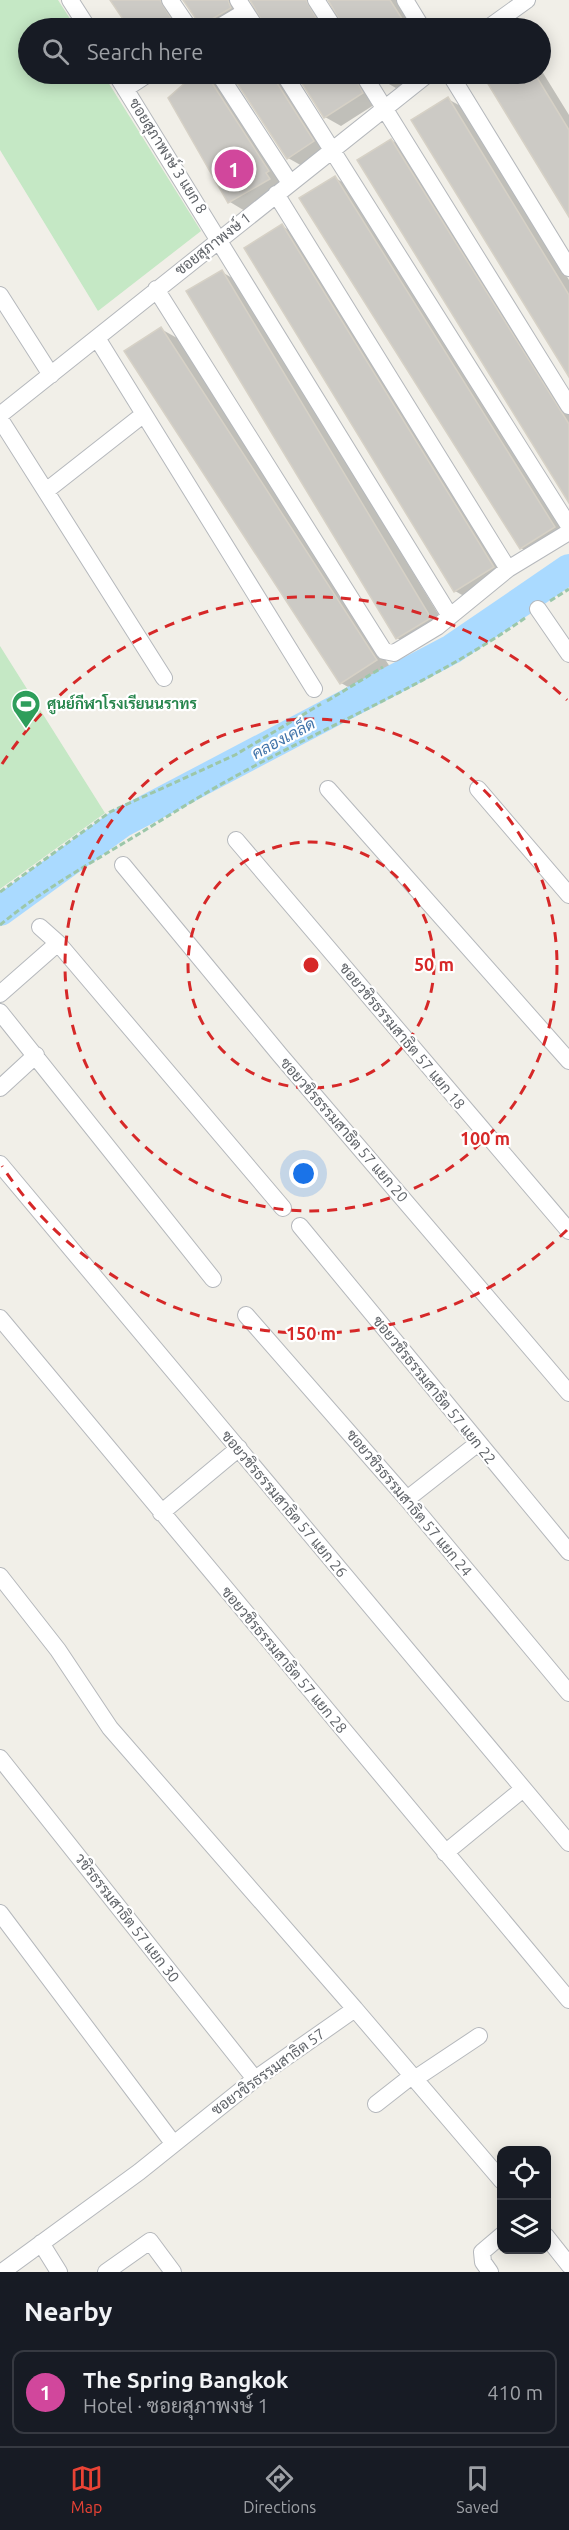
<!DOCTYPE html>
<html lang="en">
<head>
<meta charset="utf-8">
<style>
  :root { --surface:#171b24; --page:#242831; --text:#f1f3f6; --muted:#9ea1a6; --line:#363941; --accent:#ea4335 }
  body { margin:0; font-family:Ubuntu,Sarabun,sans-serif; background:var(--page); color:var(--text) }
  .controls { position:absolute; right:18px; bottom:18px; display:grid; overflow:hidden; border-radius:12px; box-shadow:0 3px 15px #0003 }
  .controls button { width:54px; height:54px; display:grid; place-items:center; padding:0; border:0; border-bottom:2px solid var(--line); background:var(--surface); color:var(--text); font:30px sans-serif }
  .you { position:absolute; left:304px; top:1174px; width:21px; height:21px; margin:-15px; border:4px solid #fff; border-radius:50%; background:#1a73e8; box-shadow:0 0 0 9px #1a73e833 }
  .badge { display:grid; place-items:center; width:39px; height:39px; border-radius:50%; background:var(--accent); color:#fff; font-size:20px; font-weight:700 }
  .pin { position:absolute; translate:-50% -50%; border:3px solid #fff; box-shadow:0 2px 6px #0006 }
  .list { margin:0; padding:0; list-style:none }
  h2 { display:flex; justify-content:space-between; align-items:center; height:78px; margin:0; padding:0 24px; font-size:26px }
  h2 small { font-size:20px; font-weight:400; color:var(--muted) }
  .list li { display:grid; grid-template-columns:39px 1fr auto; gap:18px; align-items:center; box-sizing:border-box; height:84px; margin:0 12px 12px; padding:0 12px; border:2px solid var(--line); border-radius:12px }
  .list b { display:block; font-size:22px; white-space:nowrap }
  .list p { margin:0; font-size:20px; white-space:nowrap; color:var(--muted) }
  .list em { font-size:20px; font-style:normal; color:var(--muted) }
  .icon { flex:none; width:33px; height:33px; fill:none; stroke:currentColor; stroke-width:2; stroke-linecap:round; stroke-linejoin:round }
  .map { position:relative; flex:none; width:569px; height:2272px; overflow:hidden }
  .search { position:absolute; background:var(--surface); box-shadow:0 3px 15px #0003; left:18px; right:18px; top:18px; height:66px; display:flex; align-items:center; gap:15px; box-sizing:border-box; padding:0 21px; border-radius:33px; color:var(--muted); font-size:22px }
  .sheet { height:174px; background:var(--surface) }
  nav { display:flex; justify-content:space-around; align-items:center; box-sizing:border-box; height:84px; border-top:2px solid var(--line); background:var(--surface); font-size:16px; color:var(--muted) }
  nav a { display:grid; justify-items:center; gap:3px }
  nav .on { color:var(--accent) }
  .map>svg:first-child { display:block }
</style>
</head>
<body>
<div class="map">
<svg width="569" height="2272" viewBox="0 0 569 2272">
  <rect width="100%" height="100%" fill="#f1efe8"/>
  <!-- green -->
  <path fill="#c5e8c5" d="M 0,0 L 58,0 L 76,28 L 28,28 L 28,74 L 103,74 L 201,231 L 98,311 L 0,150 Z
    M 0,646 L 105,813 L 0,889 Z"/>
  <!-- shadow -->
  <path fill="#0003" d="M 112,0 L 180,0 L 185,28 L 131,28 Z
    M 183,0 L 248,0 L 229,28 L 200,28 L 199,22 Z
    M 252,0 L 326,0 L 331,28 L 267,28 L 266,22 Z
    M 329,0 L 399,0 L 417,28 L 345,28 L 345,22 Z
    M 540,68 L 569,115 L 569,214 L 483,74 L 540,74 Z
    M 197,74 L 230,74 L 229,74 L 285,188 L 245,211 L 230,202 L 169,98 Z
    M 233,74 L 295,74 L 289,83 L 329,151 L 304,167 L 288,158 Z
    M 298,74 L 419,74 L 396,88 L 380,79 L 376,74 L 373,74 L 368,85 L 377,103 L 341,126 L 325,117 Z
    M 448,99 L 464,108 L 569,280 L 569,374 Z
    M 391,140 L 406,149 L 569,409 L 569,500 Z
    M 335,178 L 351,187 L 569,535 L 536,557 L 521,548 Z
    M 282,226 L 298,235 L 509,576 L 471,600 L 455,591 L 246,248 Z
    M 222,272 L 237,281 L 446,627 L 413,647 L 397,638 L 188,292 Z
    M 161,329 L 177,338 L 392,670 L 357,692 L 341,683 Z"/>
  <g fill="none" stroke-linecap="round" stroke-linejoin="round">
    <!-- river -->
    <path stroke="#aadaff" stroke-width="30" d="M 0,911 L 121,823 L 452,649 L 569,569"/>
  </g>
  <!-- building -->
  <path fill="#cccac5" stroke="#d6d1c6" stroke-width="1.5" d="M 110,0 L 160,0 L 177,28 L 129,28 Z
    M 183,0 L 228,0 L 231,8 L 212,19 L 208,28 L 199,28 L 198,22 Z
    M 250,0 L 306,0 L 322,28 L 266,28 Z
    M 328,0 L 390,0 L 408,28 L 344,28 Z
    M 195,74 L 209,74 L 210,80 L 269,171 L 266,173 L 270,179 L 228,203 L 168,98 Z
    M 231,74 L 274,74 L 275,80 L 314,141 L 287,159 Z
    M 296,74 L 353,74 L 363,93 L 324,118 Z
    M 482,74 L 535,74 L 569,130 L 569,217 Z
    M 448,97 L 569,295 L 569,377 L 411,120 Z
    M 391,139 L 569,424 L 569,503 L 357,160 Z
    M 335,176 L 555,527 L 520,549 L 299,198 Z
    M 282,224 L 494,567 L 454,592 L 244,248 Z
    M 222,270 L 431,618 L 396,639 L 186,291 Z
    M 161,327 L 377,660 L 340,684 L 124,351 Z"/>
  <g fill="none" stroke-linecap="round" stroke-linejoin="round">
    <!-- minor casing -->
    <g stroke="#b5b8bc" stroke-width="18">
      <path id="minor" d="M 70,0 L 88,28
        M 170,0 L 189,28
        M 238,0 L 256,28
        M 316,0 L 334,28
        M 405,0 L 422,28
        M 218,28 L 245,12
        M 488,28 L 527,0
        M 116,74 L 450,616
        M 219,74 L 290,183
        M 284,74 L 569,526
        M 363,74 L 569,406
        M 450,74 L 569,268
        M 125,89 L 148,74
        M 276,194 L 508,569
        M 156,289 L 384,651 L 394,653 L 437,627 L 508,569 L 569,532
        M 0,295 L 51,375
        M 97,338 L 314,689
        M 0,415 L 428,74
        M 0,419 L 164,678
        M 46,491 L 144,414
        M 538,609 L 569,654
        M 328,789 L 569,1061
        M 478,789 L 569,895
        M 236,840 L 569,1231
        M 123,865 L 280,1055 L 569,1393
        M 40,927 L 58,943 L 283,1208
        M 0,994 L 58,943
        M 0,1012 L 213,1279
        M 0,1088 L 36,1055
        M 0,1164 L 569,1843
        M 300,1226 L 569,1552
        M 246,1315 L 407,1499 L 569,1693
        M 0,1318 L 569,2000
        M 407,1499 L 477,1444
        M 161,1513 L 239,1448
        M 0,1576 L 58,1650 L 110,1728 L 355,2009
        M 0,1758 L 255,2079
        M 445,1853 L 523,1789
        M 0,1913 L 173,2143
        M 416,2078 L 479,2036
        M 376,2104 L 413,2075
        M 546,2236 L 569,2265
        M 41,2243 L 59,2272
        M 2,2272 L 139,2172 L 255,2079 L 355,2009 L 502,2181
        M 106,2272 L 150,2241 L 173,2272
        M 490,2272 L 483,2262 L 482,2252 L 502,2235"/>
    </g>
    <!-- path -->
    <path stroke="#9cc7a9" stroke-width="3" stroke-dasharray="6 3" stroke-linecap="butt" d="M 550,601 L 569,589
      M 327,701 L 383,667
      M 0,892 L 110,812 L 235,755 L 321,704
      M 0,925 C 36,895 77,871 117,847 C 156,824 194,799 234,777 C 330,724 434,682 525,618"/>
    <!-- minor -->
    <use href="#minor" stroke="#fff" stroke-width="16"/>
  </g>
  <!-- distance rings -->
  <g fill="none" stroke="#d62828" stroke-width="3" stroke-dasharray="10 8">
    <circle cx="311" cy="965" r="123"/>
    <circle cx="311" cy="965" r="246"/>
    <path d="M567 1230A369 369 0 0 1 2 1166M2 764A369 369 0 0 1 567 700"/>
  </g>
  <!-- icons -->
  <defs>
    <g id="stadium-pin" transform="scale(1.5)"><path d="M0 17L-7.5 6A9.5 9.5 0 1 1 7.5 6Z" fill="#2e9e5b" stroke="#fff"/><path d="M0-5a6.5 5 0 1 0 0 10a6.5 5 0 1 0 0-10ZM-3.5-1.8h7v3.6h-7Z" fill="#fff"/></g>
  </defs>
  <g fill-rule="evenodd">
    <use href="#stadium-pin" x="26" y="704"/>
  </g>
  <g text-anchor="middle" stroke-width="4.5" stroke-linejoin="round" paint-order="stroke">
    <!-- street labels -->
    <g font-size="15" fill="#5f6368" stroke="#fff">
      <text transform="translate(168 156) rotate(58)" y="5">ซอยสุภาพงษ์ 3 แยก 8</text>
      <text transform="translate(213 244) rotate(-38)" y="5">ซอยสุภาพงษ์ 1</text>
      <text transform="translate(402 1036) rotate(50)" y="5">ซอยวชิรธรรมสาธิต 57 แยก 18</text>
      <text transform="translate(344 1130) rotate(49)" y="5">ซอยวชิรธรรมสาธิต 57 แยก 20</text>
      <text transform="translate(434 1390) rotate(51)" y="5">ซอยวชิรธรรมสาธิต 57 แยก 22</text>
      <text transform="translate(409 1503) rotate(50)" y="5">ซอยวชิรธรรมสาธิต 57 แยก 24</text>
      <text transform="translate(284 1504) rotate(50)" y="5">ซอยวชิรธรรมสาธิต 57 แยก 26</text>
      <text transform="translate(284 1660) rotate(50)" y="5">ซอยวชิรธรรมสาธิต 57 แยก 28</text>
      <text transform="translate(127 1918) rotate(52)" y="5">วชิรธรรมสาธิต 57 แยก 30</text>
      <text transform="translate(268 2072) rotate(-36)" y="5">ซอยวชิรธรรมสาธิต 57</text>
    </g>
    <!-- leisure labels -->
    <g font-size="15" font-weight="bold" fill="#27864d" stroke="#fff" text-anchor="start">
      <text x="47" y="709">ศูนย์กีฬาโรงเรียนนราทร</text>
    </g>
    <!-- water labels -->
    <g font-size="16" font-style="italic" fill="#4174aa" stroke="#fff">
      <text transform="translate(283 738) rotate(-28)" y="6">คลองเคล็ด</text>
    </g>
  </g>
  <circle cx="311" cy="965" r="9" fill="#d62828" stroke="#fff" stroke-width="3"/>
  <g font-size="18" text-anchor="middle" font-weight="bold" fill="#d62828" stroke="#fff" stroke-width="4.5" stroke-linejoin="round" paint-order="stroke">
    <text x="434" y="971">50 m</text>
    <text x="485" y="1145">100 m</text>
    <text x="311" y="1340">150 m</text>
  </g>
</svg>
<div class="controls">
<button><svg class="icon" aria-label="locate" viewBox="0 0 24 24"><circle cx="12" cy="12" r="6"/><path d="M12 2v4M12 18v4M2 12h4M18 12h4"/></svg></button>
<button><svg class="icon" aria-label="layers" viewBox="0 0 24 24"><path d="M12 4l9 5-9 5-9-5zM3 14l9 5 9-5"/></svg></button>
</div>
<div class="you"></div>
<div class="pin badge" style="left:234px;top:169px;background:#d1479c">1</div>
<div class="search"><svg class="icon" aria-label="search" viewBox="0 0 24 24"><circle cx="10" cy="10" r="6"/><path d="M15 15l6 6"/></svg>Search here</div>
</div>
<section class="sheet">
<h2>Nearby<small></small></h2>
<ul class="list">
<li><span class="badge" style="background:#d1479c">1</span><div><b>The Spring Bangkok</b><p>Hotel · ซอยสุภาพงษ์ 1</p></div><em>410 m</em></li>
</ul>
</section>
<nav>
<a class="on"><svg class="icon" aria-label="map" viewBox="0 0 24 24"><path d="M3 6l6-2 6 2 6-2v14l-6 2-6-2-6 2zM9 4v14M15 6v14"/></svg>Map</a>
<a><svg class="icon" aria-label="directions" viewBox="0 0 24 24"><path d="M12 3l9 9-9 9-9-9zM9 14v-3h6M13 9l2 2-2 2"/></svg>Directions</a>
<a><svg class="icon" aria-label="saved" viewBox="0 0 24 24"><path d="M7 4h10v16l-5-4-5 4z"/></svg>Saved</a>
</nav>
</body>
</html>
